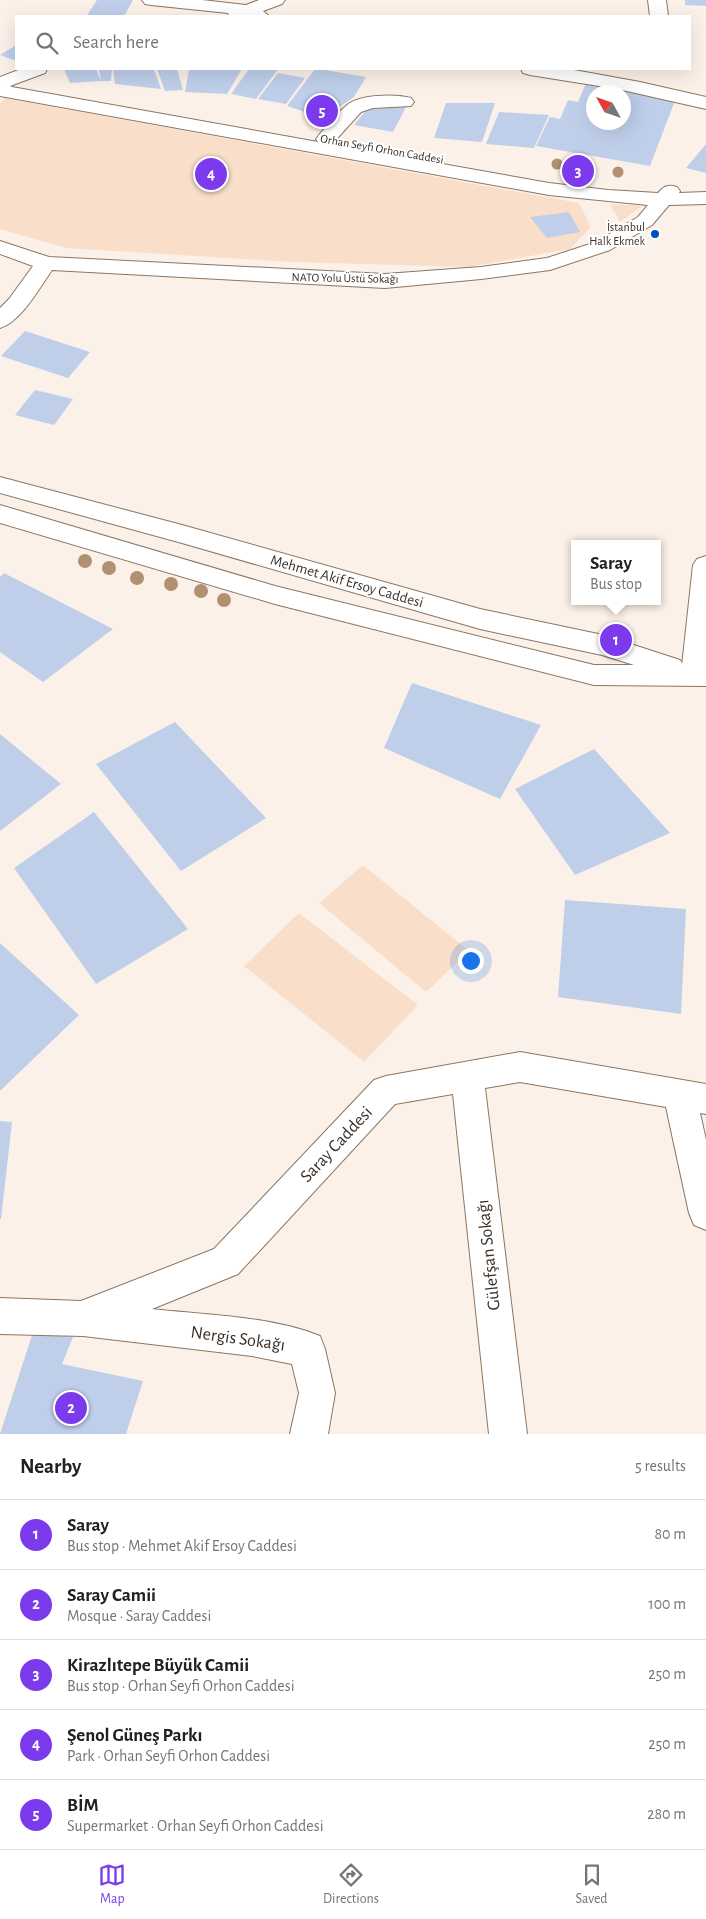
<!DOCTYPE html>
<html lang="en">
<head>
<meta charset="utf-8">
<style>
  :root { --surface:#fff; --page:#f6f6f6; --text:#202124; --muted:#757577; --line:#e0e0e0; --accent:#7c3aed }
  body { margin:0; font-family:"Alegreya Sans",sans-serif; background:var(--page); color:var(--text) }
  .compass { position:absolute; left:586px; top:85px; width:45px; height:45px; border-radius:50%; background:var(--surface); box-shadow:0 5px 20px #0002; rotate:310deg }
  .you { position:absolute; left:470px; top:960px; width:18px; height:18px; margin:-12px; border:4px solid #fff; border-radius:50%; background:#1a73e8; box-shadow:0 0 0 8px #1a73e833 }
  .badge { display:grid; place-items:center; width:32px; height:32px; border-radius:50%; background:var(--accent); color:#fff; font-size:16px; font-weight:700 }
  .pin { position:absolute; translate:-50% -50%; border:2px solid #fff; box-shadow:0 1px 5px #0006 }
  .popup { position:absolute; left:571px; top:540px; width:90px; height:65px; box-sizing:border-box; display:grid; place-content:center; border-radius:0px; background:var(--surface); filter:drop-shadow(0 1px 4px #0005); font-size:16px; white-space:nowrap; color:var(--muted) }
  .popup b { font-size:19px; color:var(--text) }
  .popup::after { content:''; position:absolute; left:50%; top:100%; margin-left:-10px; border:10px solid transparent; border-top-color:var(--surface) }
  .list { margin:0; padding:0; list-style:none }
  h2 { display:flex; justify-content:space-between; align-items:center; height:65px; margin:0; padding:0 20px; font-size:21px }
  h2 small { font-size:16px; font-weight:400; color:var(--muted) }
  .list li { display:grid; grid-template-columns:32px 1fr auto; gap:15px; align-items:center; box-sizing:border-box; height:70px; padding:0 20px; border-top:1px solid var(--line) }
  .list b { display:block; font-size:19px; white-space:nowrap }
  .list p { margin:0; font-size:16px; white-space:nowrap; color:var(--muted) }
  .list em { font-size:16px; font-style:normal; color:var(--muted) }
  .icon { flex:none; width:28px; height:28px; fill:none; stroke:currentColor; stroke-width:2; stroke-linecap:round; stroke-linejoin:round }
  .map { position:relative; flex:none; width:706px; height:1434px; overflow:hidden }
  .search { position:absolute; background:var(--surface); box-shadow:0 5px 20px #0002; left:15px; right:15px; top:15px; height:55px; display:flex; align-items:center; gap:12px; box-sizing:border-box; padding:0 18px; border-radius:0px; color:var(--muted); font-size:19px }
  .sheet { height:415px; background:var(--surface) }
  nav { display:flex; justify-content:space-around; align-items:center; box-sizing:border-box; height:70px; border-top:1px solid var(--line); background:var(--surface); font-size:14px; color:var(--muted) }
  nav a { display:grid; justify-items:center; gap:2px }
  nav .on { color:var(--accent) }
  .map>svg:first-child { display:block }
</style>
</head>
<body>
<div class="map">
<svg width="706" height="1434" viewBox="0 0 706 1434">
  <rect width="100%" height="100%" fill="#fcf1e8"/>
  <!-- green -->
  <path fill="#f9dec9" d="M 4,98 L 579,203 L 591,227 L 570,249 L 468,267 L 292,262 L 66,248 L 0,229 L 0,104 Z
    M 610,204 L 642,206 L 620,222 Z
    M 363,865 L 469,951 L 426,992 L 319,903 Z
    M 299,913 L 418,1005 L 364,1062 L 244,966 Z"/>
  <!-- building -->
  <path fill="#bfcfea" fill-rule="evenodd" d="M 97,0 L 133,0 L 124,16 L 87,15 Z
    M 685,0 L 706,0 L 706,6 L 685,5 Z
    M 16,45 L 16,61 L 0,55 Z
    M 64,69 L 96,69 L 101,81 L 70,83 Z
    M 99,69 L 112,69 L 111,81 L 101,81 Z
    M 113,69 L 154,69 L 161,89 L 115,84 Z
    M 157,69 L 177,69 L 183,90 L 165,91 Z
    M 189,69 L 242,69 L 227,94 L 185,92 Z
    M 249,69 L 278,69 L 256,99 L 231,94 Z
    M 315,69 L 319,69 L 366,77 L 354,97 L 323,118 L 287,106 Z
    M 278,73 L 305,78 L 286,104 L 258,99 Z
    M 586,83 L 676,98 L 650,166 L 536,146 L 550,117 L 560,119 L 568,100 L 578,102 ZM 594,92 L 624,92 L 624,122 L 594,122 Z
    M 446,103 L 495,103 L 482,142 L 434,138 Z
    M 406,107 L 393,132 L 354,125 L 367,109 Z
    M 499,112 L 549,115 L 534,148 L 486,144 Z
    M 706,144 L 706,173 L 686,168 Z
    M 569,212 L 580,232 L 547,238 L 530,217 Z
    M 25,331 L 90,352 L 68,378 L 1,356 Z
    M 35,390 L 73,399 L 54,425 L 15,415 Z
    M 4,573 L 113,629 L 43,682 L 0,652 L 0,577 Z
    M 412,683 L 541,725 L 500,799 L 384,748 Z
    M 175,722 L 266,818 L 181,871 L 96,764 Z
    M 0,734 L 61,784 L 0,831 Z
    M 594,749 L 670,833 L 575,875 L 515,789 Z
    M 94,812 L 188,929 L 96,984 L 14,868 Z
    M 565,900 L 686,909 L 681,1014 L 558,997 Z
    M 0,943 L 79,1015 L 0,1091 Z
    M 0,1121 L 12,1122 L 1,1219 L 0,1219 Z
    M 33,1332 L 73,1337 L 62,1364 L 143,1381 L 126,1434 L 0,1434 Z"/>
  <g fill="none" stroke-linecap="round" stroke-linejoin="round">
    <!-- minor casing -->
    <g stroke="#8c7561" stroke-width="2">
      <path id="minor" d="M 142,0 L 202,0 L 246,5 L 259,0 L 285,0 L 282,4 L 263,11 L 269,16 L 229,16 L 228,13 L 151,5 L 145,4 Z
        M 648,0 L 666,0 L 668,16 L 650,16 Z
        M 21,69 L 47,69 L 45,73 L 10,86 L 12,87 L 318,142 L 316,139 L 319,135 C 328,125 336,114 346,106 C 359,94 395,94 411,98 L 414,102 L 411,106 L 373,108 L 361,112 L 333,143 L 330,144 L 549,183 L 608,190 L 658,193 C 664,186 668,184 677,187 L 680,191 L 679,193 L 706,192 L 706,204 L 669,205 L 652,225 L 610,250 L 550,270 L 481,279 L 385,288 L 52,270 C 40,287 21,322 0,328 L 0,308 L 9,299 L 33,266 L 0,254 L 0,241 L 49,257 L 385,274 L 481,267 L 547,258 L 596,242 L 638,217 L 648,205 L 549,195 L 0,96 L 0,77 Z
        M 521,69 L 574,70 L 640,82 L 706,97 L 706,109 L 618,89 L 530,75 L 523,73 Z
        M 706,556 L 706,678 L 704,682 L 694,685 L 684,682 L 681,675 L 693,565 L 697,559 Z
        M 520,1052 L 706,1084 L 706,1114 L 700,1113 L 706,1140 L 706,1230 L 694,1225 L 689,1213 L 666,1107 L 520,1082 L 485,1088 L 527,1434 L 489,1434 L 453,1094 L 395,1104 L 238,1274 L 152,1309 C 204,1315 272,1316 320,1336 L 325,1349 L 335,1393 L 328,1434 L 290,1434 L 299,1393 L 292,1364 L 252,1356 L 83,1336 L 0,1334 L 0,1298 L 81,1301 L 214,1249 L 374,1080 L 386,1076 Z"/>
    </g>
    <!-- major casing -->
    <g stroke="#8c7561" stroke-width="2">
      <path id="major" d="M 0,477 L 182,525 L 480,609 L 603,635 L 680,660 L 684,666 L 706,666 L 706,686 L 594,685 L 275,604 L 0,523 L 0,505 L 275,586 L 594,665 L 634,665 L 602,655 L 480,629 L 182,543 L 0,493 Z"/>
    </g>
    <!-- minor -->
    <use href="#minor" fill="#fff" fill-rule="evenodd"/>
    <!-- major -->
    <use href="#major" fill="#fff" fill-rule="evenodd"/>
  </g>
  <!-- trees -->
  <g fill="#b09172">
    <circle cx="557" cy="164" r="5.5"/>
    <circle cx="584" cy="168" r="5.5"/>
    <circle cx="618" cy="172" r="5.5"/>
    <circle cx="85" cy="561" r="7"/>
    <circle cx="109" cy="568" r="7"/>
    <circle cx="137" cy="578" r="7"/>
    <circle cx="171" cy="584" r="7"/>
    <circle cx="201" cy="591" r="7"/>
    <circle cx="224" cy="600" r="7"/>
  </g>
  <!-- markers -->
  <circle fill="#0350ba" stroke="#fff" stroke-width="2" cx="655" cy="234" r="5"/>
  <g text-anchor="middle" stroke-width="4" stroke-linejoin="round" paint-order="stroke">
    <!-- far-street labels -->
    <g font-size="12" fill="#3a3028" stroke="#fff">
      <text transform="translate(382 149) rotate(10)" y="4">Orhan Seyfi Orhon Caddesi</text>
      <text transform="translate(345 278) rotate(1)" y="4">NATO Yolu Üstü Sokağı</text>
    </g>
    <!-- far-poi labels -->
    <g font-size="12" fill="#3a3028" stroke="#fff" text-anchor="end">
      <text x="645" y="231">İstanbul<tspan x="645" dy="14">Halk Ekmek</tspan></text>
    </g>
    <!-- street labels -->
    <g font-size="15" fill="#3a3028" stroke="#fff">
      <text transform="translate(347 581) rotate(16)" y="5">Mehmet Akif Ersoy Caddesi</text>
    </g>
    <!-- near-street labels -->
    <g font-size="18" fill="#3a3028" stroke="#fff">
      <text transform="translate(336 1144) rotate(-47)" y="6">Saray Caddesi</text>
      <text transform="translate(488 1255) rotate(-96)" y="6">Gülefşan Sokağı</text>
      <text transform="translate(238 1338) rotate(8)" y="6">Nergis Sokağı</text>
    </g>
  </g>
</svg>
<svg class="compass" viewBox="-18 -18 36 36"><path d="M0-13l5 13h-10z" fill="#e53935"/><path d="M0 13l5-13h-10z" fill="#757577"/></svg>
<div class="you"></div>
<div class="pin badge" style="left:616px;top:640px">1</div>
<div class="popup"><b>Saray</b>Bus stop</div>
<div class="pin badge" style="left:71px;top:1408px">2</div>
<div class="pin badge" style="left:578px;top:171px">3</div>
<div class="pin badge" style="left:211px;top:174px">4</div>
<div class="pin badge" style="left:322px;top:111px">5</div>
<div class="search"><svg class="icon" aria-label="search" viewBox="0 0 24 24"><circle cx="10" cy="10" r="6"/><path d="M15 15l6 6"/></svg>Search here</div>
</div>
<section class="sheet">
<h2>Nearby<small>5 results</small></h2>
<ul class="list">
<li><span class="badge">1</span><div><b>Saray</b><p>Bus stop · Mehmet Akif Ersoy Caddesi</p></div><em>80 m</em></li>
<li><span class="badge">2</span><div><b>Saray Camii</b><p>Mosque · Saray Caddesi</p></div><em>100 m</em></li>
<li><span class="badge">3</span><div><b>Kirazlıtepe Büyük Camii</b><p>Bus stop · Orhan Seyfi Orhon Caddesi</p></div><em>250 m</em></li>
<li><span class="badge">4</span><div><b>Şenol Güneş Parkı</b><p>Park · Orhan Seyfi Orhon Caddesi</p></div><em>250 m</em></li>
<li><span class="badge">5</span><div><b>BİM</b><p>Supermarket · Orhan Seyfi Orhon Caddesi</p></div><em>280 m</em></li>
</ul>
</section>
<nav>
<a class="on"><svg class="icon" aria-label="map" viewBox="0 0 24 24"><path d="M3 6l6-2 6 2 6-2v14l-6 2-6-2-6 2zM9 4v14M15 6v14"/></svg>Map</a>
<a><svg class="icon" aria-label="directions" viewBox="0 0 24 24"><path d="M12 3l9 9-9 9-9-9zM9 14v-3h6M13 9l2 2-2 2"/></svg>Directions</a>
<a><svg class="icon" aria-label="saved" viewBox="0 0 24 24"><path d="M7 4h10v16l-5-4-5 4z"/></svg>Saved</a>
</nav>
</body>
</html>
